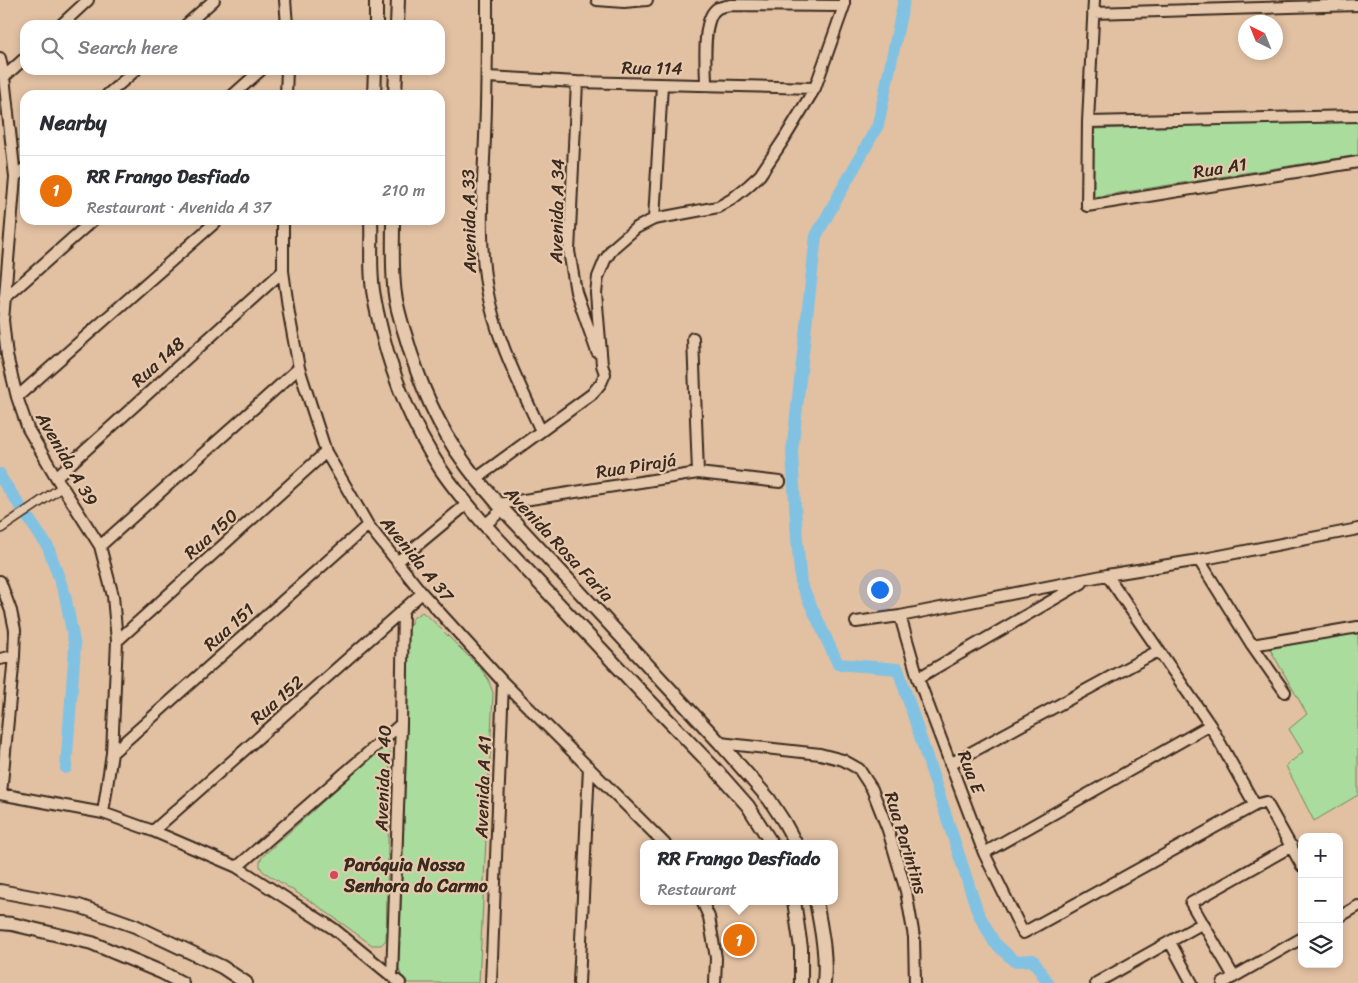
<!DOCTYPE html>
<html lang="en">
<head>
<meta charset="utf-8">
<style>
  :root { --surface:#fff; --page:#f2f2f3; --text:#2b2b33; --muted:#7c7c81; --line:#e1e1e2; --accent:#b45309 }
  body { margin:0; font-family:Sriracha,sans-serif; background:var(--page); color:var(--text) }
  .controls { position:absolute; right:15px; bottom:15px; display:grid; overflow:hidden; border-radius:10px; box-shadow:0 2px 8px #0003 }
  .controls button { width:45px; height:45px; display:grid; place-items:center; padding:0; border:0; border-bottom:1px solid var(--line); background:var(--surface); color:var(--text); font:25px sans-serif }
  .compass { position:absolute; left:1238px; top:15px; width:45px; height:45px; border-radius:50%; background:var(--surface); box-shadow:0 2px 8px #0003; rotate:317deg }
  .you { position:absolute; left:879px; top:589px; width:18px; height:18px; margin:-12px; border:4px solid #fff; border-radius:50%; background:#1a73e8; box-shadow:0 0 0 8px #1a73e833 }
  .badge { display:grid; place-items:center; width:32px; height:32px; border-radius:50%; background:var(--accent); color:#fff; font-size:16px; font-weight:700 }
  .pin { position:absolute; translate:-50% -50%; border:2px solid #fff; box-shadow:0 1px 5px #0006 }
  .popup { position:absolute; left:640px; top:840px; width:198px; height:65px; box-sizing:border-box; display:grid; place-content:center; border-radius:10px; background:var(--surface); filter:drop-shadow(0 1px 4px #0005); font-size:16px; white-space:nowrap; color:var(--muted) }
  .popup b { font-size:19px; color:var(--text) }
  .popup::after { content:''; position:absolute; left:50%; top:100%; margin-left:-10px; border:10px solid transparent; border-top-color:var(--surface) }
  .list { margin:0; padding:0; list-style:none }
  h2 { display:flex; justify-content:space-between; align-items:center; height:65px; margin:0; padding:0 20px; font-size:21px }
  h2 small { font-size:16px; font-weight:400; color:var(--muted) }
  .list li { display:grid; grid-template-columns:32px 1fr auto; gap:15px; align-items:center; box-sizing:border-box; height:70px; padding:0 20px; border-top:1px solid var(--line) }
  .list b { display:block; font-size:19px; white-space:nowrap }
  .list p { margin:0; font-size:16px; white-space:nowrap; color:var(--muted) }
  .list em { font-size:16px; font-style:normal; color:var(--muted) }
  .icon { flex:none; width:28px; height:28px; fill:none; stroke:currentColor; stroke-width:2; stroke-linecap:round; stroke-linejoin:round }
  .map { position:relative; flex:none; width:1358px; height:983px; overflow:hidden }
  .search { position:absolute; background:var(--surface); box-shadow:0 2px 8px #0003; left:20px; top:20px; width:425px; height:55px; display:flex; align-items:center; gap:12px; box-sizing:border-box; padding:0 18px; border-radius:15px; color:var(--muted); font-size:19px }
  .panel { position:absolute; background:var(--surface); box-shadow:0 2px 8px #0003; left:20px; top:90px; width:425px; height:135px; border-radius:15px }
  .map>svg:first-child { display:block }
</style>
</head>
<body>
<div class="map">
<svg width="1358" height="983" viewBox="0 0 1358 983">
  <rect width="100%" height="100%" fill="#e2c0a2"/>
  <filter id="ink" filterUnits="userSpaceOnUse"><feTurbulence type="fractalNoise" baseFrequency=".02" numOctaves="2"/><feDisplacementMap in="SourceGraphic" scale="10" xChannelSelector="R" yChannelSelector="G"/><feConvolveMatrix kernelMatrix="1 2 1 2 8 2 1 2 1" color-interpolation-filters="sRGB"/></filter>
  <g filter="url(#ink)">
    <!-- green -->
    <path fill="#aadc9d" stroke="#72835e" d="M 1358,120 L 1358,155 L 1094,197 L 1094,129 Z
      M 422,612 L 430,618 L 480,668 L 488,679 L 493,693 L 479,983 L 408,983 L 401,975 L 399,968 L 408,701 L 409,629 L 413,618 Z
      M 1358,631 L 1358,795 L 1314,821 L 1286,766 L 1303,752 L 1289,729 L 1307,714 L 1270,649 Z
      M 385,747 L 388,748 L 390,752 L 386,940 L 381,945 L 372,945 L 318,906 L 264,872 C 258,867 259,860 264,855 L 382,748 Z"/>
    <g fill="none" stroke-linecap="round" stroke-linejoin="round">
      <!-- canal -->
      <path stroke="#81c2e2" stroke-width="12" d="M 904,0 L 878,125 L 816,236 L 792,452 L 797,539 L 801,584 L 838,664 L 898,669 L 978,913 L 994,942 L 1014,961 L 1033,960 L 1048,983
        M 0,474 L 1,478 L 48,547 L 65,595 L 75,647 L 66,768"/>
      <!-- pedestrian casing -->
      <g stroke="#3b2a1e" stroke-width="11">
        <path id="pedestrian" d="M 0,529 L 62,487"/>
      </g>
      <!-- minor casing -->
      <g stroke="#3b2a1e" stroke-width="14">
        <path id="minor" d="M 285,0 L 287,25
          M 487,0 C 487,46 487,91 485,137 C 483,188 478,239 487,289 C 496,340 520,385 541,431
          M 597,0 L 624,2 L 647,0
          M 1094,0 L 1088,122 L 1087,206 L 1358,162
          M 1093,13 L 1358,5
          M 61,25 L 88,0
          M 186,25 L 214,0
          M 0,58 L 4,77 L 15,177 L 3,320 L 7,356 L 17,397 L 28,429 L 56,477 L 100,546 L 113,596 L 117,641 L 112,753 L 103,813
          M 4,77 L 25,58
          M 487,77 L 577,82 L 815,88
          M 577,82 L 569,251 L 576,292 L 597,352
          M 706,85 C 706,67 701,17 718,8 C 721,7 726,6 730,5 L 844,6
          M 107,95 L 136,70
          M 233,95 L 261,70
          M 286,95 L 287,70
          M 1088,122 L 1358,116
          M 15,177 L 25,168
          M 654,219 L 662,85
          M 283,220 L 283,271 L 289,314 L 299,368 L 326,452 L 368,525 L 422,593 L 503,682 L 665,844
          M 4,299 L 93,220
          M 693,338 L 698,473
          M 17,397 L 218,220
          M 56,477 L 283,271
          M 477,478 L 592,394 L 601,383 L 605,374 L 602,365 L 596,293 L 598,277 L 605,260 L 613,248 L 636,228 L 654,219 L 718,207 L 732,199 L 748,186 L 760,175 L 784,139 L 815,88 L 844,6 L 844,0
          M 498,504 L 698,473 L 780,482
          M 485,525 L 503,509
          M 100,546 L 299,368
          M 1199,560 L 1252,645 L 1285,692
          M 397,562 L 467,504
          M 1107,575 L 1210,725 L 1255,805
          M 0,581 L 11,611 L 15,630 L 14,656 L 1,794
          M 900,616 L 918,678 L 984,853 L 1023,933 L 1255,805 L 1266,802 L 1302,866
          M 856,622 L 900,616 L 1107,575 L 1199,560 L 1358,529
          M 117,641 L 326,452
          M 1252,645 L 1358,627
          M 0,659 L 14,656
          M 918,678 L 1082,583
          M 720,743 L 820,754 L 843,760 L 859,769 L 872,789 L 888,830 L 906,891 L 914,937 L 915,983
          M 112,753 L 368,525
          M 950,764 L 1158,651
          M 0,794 L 103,813 L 153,831 L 237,867 L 334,929 L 400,983
          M 153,831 L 422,593
          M 984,853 L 1210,725
          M 237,867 L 401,724
          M 702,901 L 709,917 L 716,958 L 715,983
          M 1339,917 L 1358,906
          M 1170,942 L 1192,983
          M 392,976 L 401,724 L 403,611
          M 1234,977 L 1191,903 L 1292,846
          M 491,983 L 503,682
          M 579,983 L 589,767
          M 1096,983 L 1203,923
          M 1223,983 L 1302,938"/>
      </g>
      <!-- tertiary casing -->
      <g stroke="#3b2a1e" stroke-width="16">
        <path id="tertiary" d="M 376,25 L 376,0
          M 397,25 L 398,0
          M 374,95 L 375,70
          M 395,95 L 396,70
          M 371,220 C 372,240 370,261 372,281 C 373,298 378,316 382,333 C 394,380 413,427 440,468 C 453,488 469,506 485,525 L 645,696 L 718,772 L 748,806 L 772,844
          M 393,220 C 393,242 392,264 394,285 C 395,302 400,318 405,334 C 418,379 436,424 464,462 C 474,477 487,490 498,504 L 720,743 L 769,799 L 784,822 L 796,844
          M 0,891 L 79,906 L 135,926 L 222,967 L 246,983
          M 794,901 L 801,948 L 801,983
          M 816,901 C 821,929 827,955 824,983
          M 0,923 L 12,924 L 92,943 L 161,972 L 182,983"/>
      </g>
      <!-- pedestrian -->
      <use href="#pedestrian" stroke="#e6c9ad" stroke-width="8"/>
      <!-- minor -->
      <use href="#minor" stroke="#e6c9ad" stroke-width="10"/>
      <!-- tertiary -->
      <use href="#tertiary" stroke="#e6c9ad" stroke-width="12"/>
    </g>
  </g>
  <!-- markers -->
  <circle fill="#d1495b" stroke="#e6c9ad" stroke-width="2" cx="334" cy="875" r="5"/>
  <g text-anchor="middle" stroke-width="4.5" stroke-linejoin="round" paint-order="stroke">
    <!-- street labels -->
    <g font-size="18" fill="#3b2a1e" stroke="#e6c9ad">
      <text transform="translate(652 68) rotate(1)" y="6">Rua 114</text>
      <text transform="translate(1220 168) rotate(-9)" y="6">Rua A1</text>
      <text transform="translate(557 211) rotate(-89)" y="6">Avenida A 34</text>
      <text transform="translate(469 221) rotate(-91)" y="6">Avenida A 33</text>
      <text transform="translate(158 362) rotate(-42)" y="6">Rua 148</text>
      <text transform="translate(67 459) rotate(60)" y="6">Avenida A 39</text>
      <text transform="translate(636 466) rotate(-9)" y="6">Rua Pirajá</text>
      <text transform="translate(211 534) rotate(-42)" y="6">Rua 150</text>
      <text transform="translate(559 544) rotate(47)" y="6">Avenida Rosa Faria</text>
      <text transform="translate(417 559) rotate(51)" y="6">Avenida A 37</text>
      <text transform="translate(229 627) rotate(-42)" y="6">Rua 151</text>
      <text transform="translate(277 700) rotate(-41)" y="6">Rua 152</text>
      <text transform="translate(971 772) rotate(69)" y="6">Rua E</text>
      <text transform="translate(383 778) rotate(-88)" y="6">Avenida A 40</text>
      <text transform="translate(483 787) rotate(-88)" y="6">Avenida A 41</text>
      <text transform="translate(906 843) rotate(73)" y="6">Rua Parintins</text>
    </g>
    <!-- poi labels -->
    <g font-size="18" font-weight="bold" fill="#3b2a1e" stroke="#e6c9ad" text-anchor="start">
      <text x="344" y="871">Paróquia Nossa<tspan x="344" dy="21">Senhora do Carmo</tspan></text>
    </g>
  </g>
</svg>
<div class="controls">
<button>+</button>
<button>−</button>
<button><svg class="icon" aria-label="layers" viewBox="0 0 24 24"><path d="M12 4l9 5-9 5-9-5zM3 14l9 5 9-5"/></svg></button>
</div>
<svg class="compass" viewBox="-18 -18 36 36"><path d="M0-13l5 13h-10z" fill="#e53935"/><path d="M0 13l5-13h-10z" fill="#7c7c81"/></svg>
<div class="you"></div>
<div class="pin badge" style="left:739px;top:940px;background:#e8710a">1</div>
<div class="popup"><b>RR Frango Desfiado</b>Restaurant</div>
<div class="search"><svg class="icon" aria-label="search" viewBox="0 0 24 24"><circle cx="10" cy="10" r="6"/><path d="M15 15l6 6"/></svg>Search here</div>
<section class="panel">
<h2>Nearby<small></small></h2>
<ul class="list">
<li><span class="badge" style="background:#e8710a">1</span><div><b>RR Frango Desfiado</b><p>Restaurant · Avenida A 37</p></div><em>210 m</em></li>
</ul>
</section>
</div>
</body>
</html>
